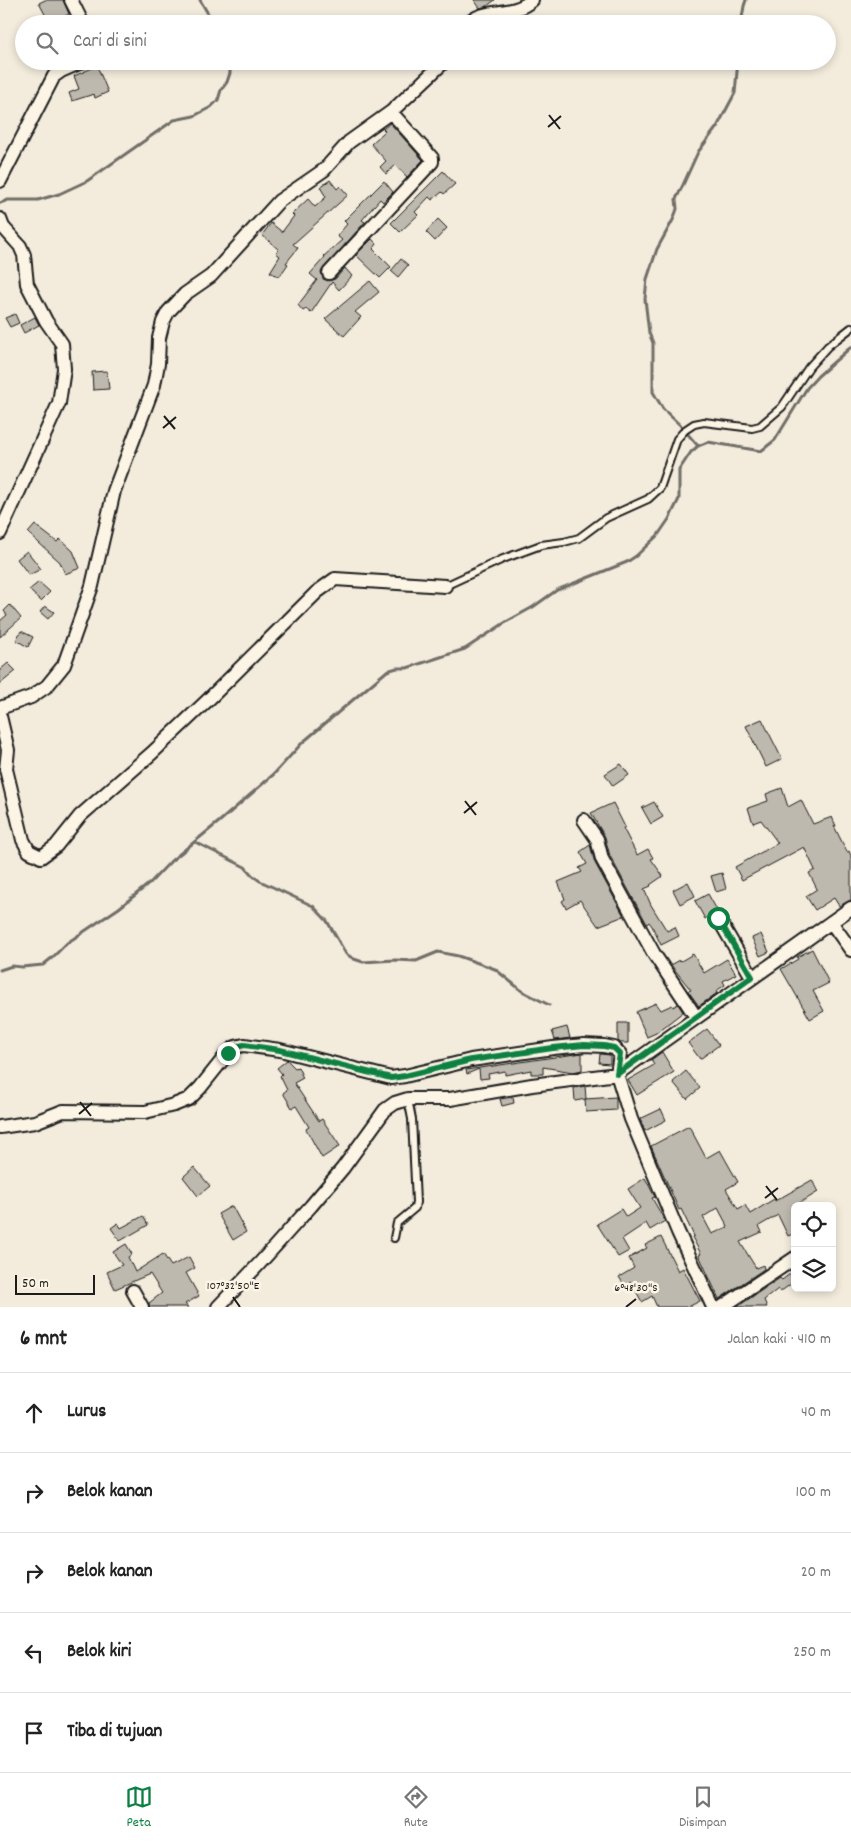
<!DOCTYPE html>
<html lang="id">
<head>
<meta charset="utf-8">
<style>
  :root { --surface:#fff; --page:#f2f2f2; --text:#222; --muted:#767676; --line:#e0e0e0; --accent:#0b8043 }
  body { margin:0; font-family:Dekko,sans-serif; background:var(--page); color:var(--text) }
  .controls { position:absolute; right:15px; bottom:15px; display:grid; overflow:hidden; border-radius:8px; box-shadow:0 2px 8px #0003 }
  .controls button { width:45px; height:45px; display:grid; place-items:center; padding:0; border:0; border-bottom:1px solid var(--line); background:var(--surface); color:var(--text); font:25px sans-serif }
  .scale { position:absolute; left:15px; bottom:12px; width:80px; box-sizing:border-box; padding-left:5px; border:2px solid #1c1c1c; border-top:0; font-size:14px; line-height:18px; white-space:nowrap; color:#1c1c1c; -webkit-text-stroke:4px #fcf5e5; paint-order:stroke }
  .stop { position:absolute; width:15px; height:15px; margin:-11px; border:4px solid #0b8043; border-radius:50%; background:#fff }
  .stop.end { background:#0b8043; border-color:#fff; box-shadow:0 1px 5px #0008 }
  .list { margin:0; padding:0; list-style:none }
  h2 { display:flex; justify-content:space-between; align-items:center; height:65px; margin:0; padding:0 20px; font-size:21px }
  h2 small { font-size:16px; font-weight:400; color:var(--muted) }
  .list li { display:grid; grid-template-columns:32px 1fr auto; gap:15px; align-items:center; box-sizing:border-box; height:80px; padding:0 20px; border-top:1px solid var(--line) }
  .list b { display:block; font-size:19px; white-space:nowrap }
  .list em { font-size:16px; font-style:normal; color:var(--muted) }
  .icon { flex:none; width:28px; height:28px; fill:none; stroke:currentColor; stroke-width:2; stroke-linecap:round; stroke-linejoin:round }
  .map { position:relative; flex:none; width:851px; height:1307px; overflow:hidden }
  .search { position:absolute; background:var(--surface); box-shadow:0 2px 8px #0003; left:15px; right:15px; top:15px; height:55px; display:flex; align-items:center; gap:12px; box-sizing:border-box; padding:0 18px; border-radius:28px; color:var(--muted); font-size:19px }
  .sheet { height:465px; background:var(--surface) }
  nav { display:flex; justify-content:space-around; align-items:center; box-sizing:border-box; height:70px; border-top:1px solid var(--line); background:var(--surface); font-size:14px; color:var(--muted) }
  nav a { display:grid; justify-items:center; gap:2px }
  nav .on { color:var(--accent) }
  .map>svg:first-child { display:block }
</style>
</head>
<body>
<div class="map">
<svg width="851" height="1307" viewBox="0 0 851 1307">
  <rect width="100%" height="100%" fill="#f3ecdd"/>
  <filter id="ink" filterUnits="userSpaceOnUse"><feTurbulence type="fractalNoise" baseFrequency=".02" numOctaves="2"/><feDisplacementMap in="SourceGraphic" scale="10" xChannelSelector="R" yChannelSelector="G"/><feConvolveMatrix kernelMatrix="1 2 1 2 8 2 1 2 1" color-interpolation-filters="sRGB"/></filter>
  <g filter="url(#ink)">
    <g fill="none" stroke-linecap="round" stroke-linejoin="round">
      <!-- stream -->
      <path stroke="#716e68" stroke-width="3" d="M 200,0 L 214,24
        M 741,24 L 744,6 L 746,0
        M 0,203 L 8,200 L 38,200 L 59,194 L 87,181 L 174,120 L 194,116 L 211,107 L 218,100 L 221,90 L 227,82 L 230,73 L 230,61
        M 698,446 L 680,425 L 663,409 L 653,392 L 653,343 L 649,333 L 645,299 L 647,279 L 657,249 L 673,220 L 677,209 L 676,199 L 682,187 L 698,152 L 717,127 L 735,93 L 738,61
        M 195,842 L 245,867 L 252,875 L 260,881 L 313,906 L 327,921 L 346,954 L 354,959 L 363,962 L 395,960 L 416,961 L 438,952 L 458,956 L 495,969 L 522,991 L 549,1005
        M 0,970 L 12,966 L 22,967 L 43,965 L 53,957 L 67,943 L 119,908 L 150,883 L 171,861 L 220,821 L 274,774 L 302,743 L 387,671 L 397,668 L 407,668 L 465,649 L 506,622 L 533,607 L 557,590 L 627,562 L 636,556 L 658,535 L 669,519 L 679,499 L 679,470 L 691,452 L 698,446 L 708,442 L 761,451 L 775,440 L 807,388 L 818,376 L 851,347"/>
    </g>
    <!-- building -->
    <path fill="#beb9ae" stroke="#1c1c1c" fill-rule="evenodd" d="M 45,0 L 63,0 L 69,14 L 50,24 L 39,3 Z
      M 474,0 L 495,0 L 487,6 L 480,8 Z
      M 97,66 L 108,92 L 95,98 L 94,94 L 72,101 L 69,93 L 79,89 L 74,76 Z
      M 390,123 L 423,160 L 407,177 L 396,165 L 386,174 L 380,167 L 386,161 L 371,144 L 385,131 L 383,129 Z
      M 443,171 L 455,184 L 444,194 L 442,192 L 432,200 L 429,197 L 415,212 L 418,215 L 400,232 L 391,223 Z
      M 330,180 L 337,189 L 340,186 L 348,195 L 293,244 L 298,248 L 286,263 L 288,264 L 279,277 L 270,272 L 280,256 L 276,253 L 279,250 L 262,235 L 271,223 L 282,232 L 294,216 L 292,214 L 308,199 L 315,207 L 326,197 L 320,187 Z
      M 384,181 L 393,192 L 383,202 L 380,199 L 362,220 L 365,222 L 321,272 L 323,279 L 328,281 L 335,279 L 345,268 L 352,276 L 339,290 L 332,282 L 311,313 L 306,309 L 303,311 L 298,305 L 317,280 L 310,274 L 325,257 L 324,256 L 342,240 L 337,236 L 347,224 L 344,221 Z
      M 438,219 L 447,228 L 435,241 L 426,232 Z
      M 372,239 L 377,244 L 373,249 L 391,267 L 380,278 L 356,255 Z
      M 401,259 L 408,265 L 398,277 L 391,271 Z
      M 370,281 L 379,292 L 355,312 L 361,317 L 344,336 L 325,319 Z
      M 15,314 L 19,323 L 10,327 L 5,318 Z
      M 35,317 L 39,325 L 24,333 L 20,325 Z
      M 107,371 L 109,389 L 93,390 L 92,372 Z
      M 35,525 L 57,542 L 60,539 L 73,551 L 80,568 L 65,574 L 60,562 L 28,533 Z
      M 27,551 L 41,569 L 29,575 L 17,559 Z
      M 39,582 L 50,592 L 41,601 L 29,590 Z
      M 10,605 L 21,618 L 0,637 L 0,621 L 7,615 L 4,611 Z
      M 45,606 L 54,612 L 48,619 L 40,612 Z
      M 21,631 L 33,637 L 28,647 L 16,640 Z
      M 8,663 L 16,671 L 0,684 L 0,670 Z
      M 762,719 L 782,759 L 766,767 L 746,726 Z
      M 621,764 L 629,775 L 613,786 L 605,774 Z
      M 782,788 L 788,807 L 801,800 L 813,824 L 832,817 L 836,826 L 834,826 L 847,852 L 849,851 L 851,856 L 851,900 L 839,906 L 834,898 L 815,910 L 806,896 L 817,889 L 809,873 L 815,870 L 804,847 L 742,880 L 735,867 L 778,843 L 761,820 L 753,823 L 748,808 L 768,801 L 766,794 Z
      M 654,802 L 663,817 L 651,824 L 642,808 Z
      M 613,803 L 625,827 L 623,828 L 637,855 L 648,849 L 653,858 L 651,859 L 663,876 L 650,885 L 651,886 L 644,889 L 651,905 L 667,931 L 675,927 L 679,936 L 661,945 L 652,926 L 649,922 L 647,924 L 610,856 L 605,837 L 591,813 Z
      M 590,845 L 595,863 L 624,916 L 598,926 L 580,900 L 566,908 L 562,901 L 565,899 L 558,882 L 582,872 L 579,868 L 587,864 L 580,852 Z
      M 722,873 L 726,889 L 716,892 L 711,876 Z
      M 688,882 L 695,896 L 680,904 L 673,890 Z
      M 708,894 L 717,910 L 705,919 L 695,901 Z
      M 761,934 L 769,952 L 760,956 L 752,938 Z
      M 812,949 L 829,983 L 813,991 L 824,1011 L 810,1019 L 781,969 L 798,959 L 797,957 Z
      M 693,954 L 704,973 L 727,959 L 736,974 L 723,981 L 725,985 L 716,991 L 717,993 L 699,1006 L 688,991 L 691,990 L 671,965 L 680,960 L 681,961 Z
      M 656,1003 L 661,1010 L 672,1005 L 673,1007 L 678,1004 L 683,1012 L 656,1033 L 647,1037 L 636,1012 Z
      M 618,1023 L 628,1023 L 628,1043 L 621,1043 L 618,1041 Z
      M 567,1027 L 570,1038 L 555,1040 L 552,1031 Z
      M 707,1029 L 719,1045 L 700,1059 L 688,1043 Z
      M 662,1052 L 674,1072 L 637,1095 L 628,1080 L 654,1065 L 651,1060 Z
      M 582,1053 L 582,1070 L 573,1072 L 543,1067 L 543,1074 L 531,1074 L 531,1070 L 505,1075 L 505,1071 L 488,1074 L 489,1078 L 480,1079 L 479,1069 L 467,1074 L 466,1070 Z
      M 600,1054 L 610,1055 L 610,1064 L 599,1063 Z
      M 287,1060 L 295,1068 L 298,1067 L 303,1078 L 294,1083 L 319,1121 L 322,1119 L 340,1146 L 322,1158 L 306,1129 L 309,1127 L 296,1106 L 292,1108 L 283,1093 L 287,1090 L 280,1076 L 282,1074 L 277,1068 Z
      M 686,1071 L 700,1088 L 687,1099 L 673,1082 Z
      M 585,1086 L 586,1099 L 575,1101 L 574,1088 Z
      M 513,1097 L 514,1103 L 502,1106 L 500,1099 Z
      M 616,1097 L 616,1110 L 586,1112 L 585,1099 Z
      M 661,1109 L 666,1120 L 645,1131 L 640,1119 Z
      M 689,1126 L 706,1158 L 720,1150 L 738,1182 L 726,1189 L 738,1209 L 745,1205 L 750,1214 L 774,1199 L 775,1201 L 812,1180 L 818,1192 L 795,1206 L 795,1233 L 788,1236 L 778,1215 L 759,1226 L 762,1232 L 740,1242 L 756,1268 L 763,1265 L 764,1269 L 719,1299 L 699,1255 L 701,1254 L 692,1237 L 694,1236 L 681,1209 L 679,1210 L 651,1146 ZM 718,1208 L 728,1227 L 712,1234 L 703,1217 Z
      M 194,1167 L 210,1186 L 198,1196 L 183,1177 Z
      M 645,1178 L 655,1197 L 652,1198 L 665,1221 L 650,1230 L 646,1223 L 622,1239 L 629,1251 L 618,1257 L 597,1224 L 621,1209 L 626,1217 L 640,1208 L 628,1189 Z
      M 232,1206 L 246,1232 L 233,1240 L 218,1214 Z
      M 143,1216 L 148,1225 L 120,1241 L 111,1228 L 118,1223 L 121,1228 Z
      M 661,1237 L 678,1271 L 683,1268 L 700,1301 L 688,1307 L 657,1307 L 652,1296 L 642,1302 L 631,1282 L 625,1286 L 619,1277 L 634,1268 L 629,1258 L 647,1248 L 645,1245 Z
      M 126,1244 L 132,1254 L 128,1257 L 135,1272 L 163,1254 L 171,1266 L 189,1257 L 195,1268 L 186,1273 L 199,1296 L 185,1304 L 188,1307 L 150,1307 L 149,1303 L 162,1293 L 150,1274 L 115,1289 L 107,1272 L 122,1265 L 113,1252 Z
      M 795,1270 L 795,1281 L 780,1292 L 778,1289 L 764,1300 L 767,1307 L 737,1307 L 780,1278 L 782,1280 Z"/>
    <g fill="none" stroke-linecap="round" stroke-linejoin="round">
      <!-- service casing -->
      <g stroke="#1c1c1c" stroke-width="10">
        <path id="service" d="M 445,586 L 503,559 L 541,545 L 564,542 L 579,538 L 606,518 L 648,499 L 660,488 L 677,439 L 685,430 L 694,424 L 704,422 L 752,428 L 760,426 L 782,407 L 809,367 L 828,346 L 851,328
          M 394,1238 L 397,1223 L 415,1208 L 416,1202 L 412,1119 L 408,1099"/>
      </g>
      <!-- minor casing -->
      <g stroke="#1c1c1c" stroke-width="16">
        <path id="minor" d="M 71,0 L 83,24
          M 468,24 C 483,7 512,18 532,0
          M 0,181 L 54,76 L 61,71 L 84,61
          M 0,219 L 3,227 L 20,246 L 24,255 L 27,284 L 46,321 L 62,344 L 64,369 L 59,403 L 0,533
          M 329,273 L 432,162 L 432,158 L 391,112
          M 0,708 L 31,697 L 47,686 L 64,665 L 92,586 L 114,491 L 154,385 L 158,364 L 159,338 L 163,322 L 168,312 L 185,294 L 211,276 L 279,201 L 324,170 L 349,142 L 391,112 L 445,61
          M 0,716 L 8,750 L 6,769 L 23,840 L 29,851 L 41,857 L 56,846 L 80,816 L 152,753 L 209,699 L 317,592 L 335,579 L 445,586
          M 584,820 L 597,839 L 602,859 L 654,954 L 696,1017
          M 718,918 L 752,977
          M 831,922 L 851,950
          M 0,1127 L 35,1122 L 63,1111 L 145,1112 L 174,1105 L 189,1099 L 200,1088 L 228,1053 L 235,1047 L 244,1045 L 280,1050 L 391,1078 L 405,1076 L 471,1060 L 553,1048 L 584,1045 L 604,1046 L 614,1048 L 620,1054 L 617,1074 L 631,1119 L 678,1232 L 713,1307
          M 133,1291 L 142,1307
          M 218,1307 L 259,1264 L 311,1206 L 343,1168 L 385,1110 L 395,1103 L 408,1099 L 450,1099 L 532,1085 L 617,1074 L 851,908
          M 722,1307 L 795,1258"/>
      </g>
      <!-- service -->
      <use href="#service" stroke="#fcf5e5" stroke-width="6"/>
      <!-- minor -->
      <use href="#minor" stroke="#fcf5e5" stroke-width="12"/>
    </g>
  </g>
  <g fill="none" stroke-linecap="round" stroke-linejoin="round" filter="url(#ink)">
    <!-- route -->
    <path stroke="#0b8043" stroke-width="6" d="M 228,1053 L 235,1047 L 244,1045 L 280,1050 L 391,1078 L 405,1076 L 471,1060 L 553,1048 L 584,1045 L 604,1046 L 614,1048 L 620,1054 L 617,1074 L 752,977 L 718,918"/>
  </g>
  <!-- ticks -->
  <path fill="none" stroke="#1c1c1c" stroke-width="2" d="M 549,115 L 560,129M 548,127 L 561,116M 164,416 L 175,429M 163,428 L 176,417M 465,801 L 476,815M 464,813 L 477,802M 80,1102 L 91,1116M 79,1114 L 92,1103M 766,1186 L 777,1200M 765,1198 L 778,1188M 233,1297 L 240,1307M 626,1307 L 636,1299"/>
  <g font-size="12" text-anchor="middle" fill="#1c1c1c" stroke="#fcf5e5" stroke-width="5" stroke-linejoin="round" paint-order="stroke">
    <text x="233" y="1289">107°32'50"E</text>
    <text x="636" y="1291">6°48'30"S</text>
  </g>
</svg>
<div class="controls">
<button><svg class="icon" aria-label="locate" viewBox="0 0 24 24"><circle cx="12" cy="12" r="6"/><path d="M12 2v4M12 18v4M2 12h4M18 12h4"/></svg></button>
<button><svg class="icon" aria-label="layers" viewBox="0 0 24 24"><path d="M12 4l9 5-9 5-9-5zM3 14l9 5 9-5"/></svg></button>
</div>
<div class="scale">50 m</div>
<div class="stop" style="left:718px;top:918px"></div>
<div class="stop end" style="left:228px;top:1053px"></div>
<div class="search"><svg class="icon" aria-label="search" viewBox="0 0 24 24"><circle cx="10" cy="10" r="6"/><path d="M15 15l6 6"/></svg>Cari di sini</div>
</div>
<section class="sheet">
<h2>6 mnt<small>Jalan kaki · 410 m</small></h2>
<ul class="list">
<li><svg class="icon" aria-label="ahead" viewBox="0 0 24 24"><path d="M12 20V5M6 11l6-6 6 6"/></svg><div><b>Lurus</b></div><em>40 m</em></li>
<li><svg class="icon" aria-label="right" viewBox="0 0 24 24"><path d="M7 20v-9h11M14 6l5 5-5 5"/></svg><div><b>Belok kanan</b></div><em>100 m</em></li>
<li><svg class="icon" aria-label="right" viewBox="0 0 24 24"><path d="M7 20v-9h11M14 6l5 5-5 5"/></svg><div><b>Belok kanan</b></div><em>20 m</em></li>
<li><svg class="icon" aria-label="left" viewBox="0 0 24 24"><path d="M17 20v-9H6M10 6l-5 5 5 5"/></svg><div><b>Belok kiri</b></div><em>250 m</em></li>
<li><svg class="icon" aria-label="arrive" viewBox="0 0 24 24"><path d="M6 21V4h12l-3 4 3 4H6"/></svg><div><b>Tiba di tujuan</b></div></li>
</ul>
</section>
<nav>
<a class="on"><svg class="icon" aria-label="map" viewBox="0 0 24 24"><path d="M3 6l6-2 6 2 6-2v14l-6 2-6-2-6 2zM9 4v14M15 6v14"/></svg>Peta</a>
<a><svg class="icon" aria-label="directions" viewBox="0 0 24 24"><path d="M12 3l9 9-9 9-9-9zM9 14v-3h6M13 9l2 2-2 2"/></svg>Rute</a>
<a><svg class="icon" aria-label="saved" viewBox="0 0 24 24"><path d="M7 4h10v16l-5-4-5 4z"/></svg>Disimpan</a>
</nav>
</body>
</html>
